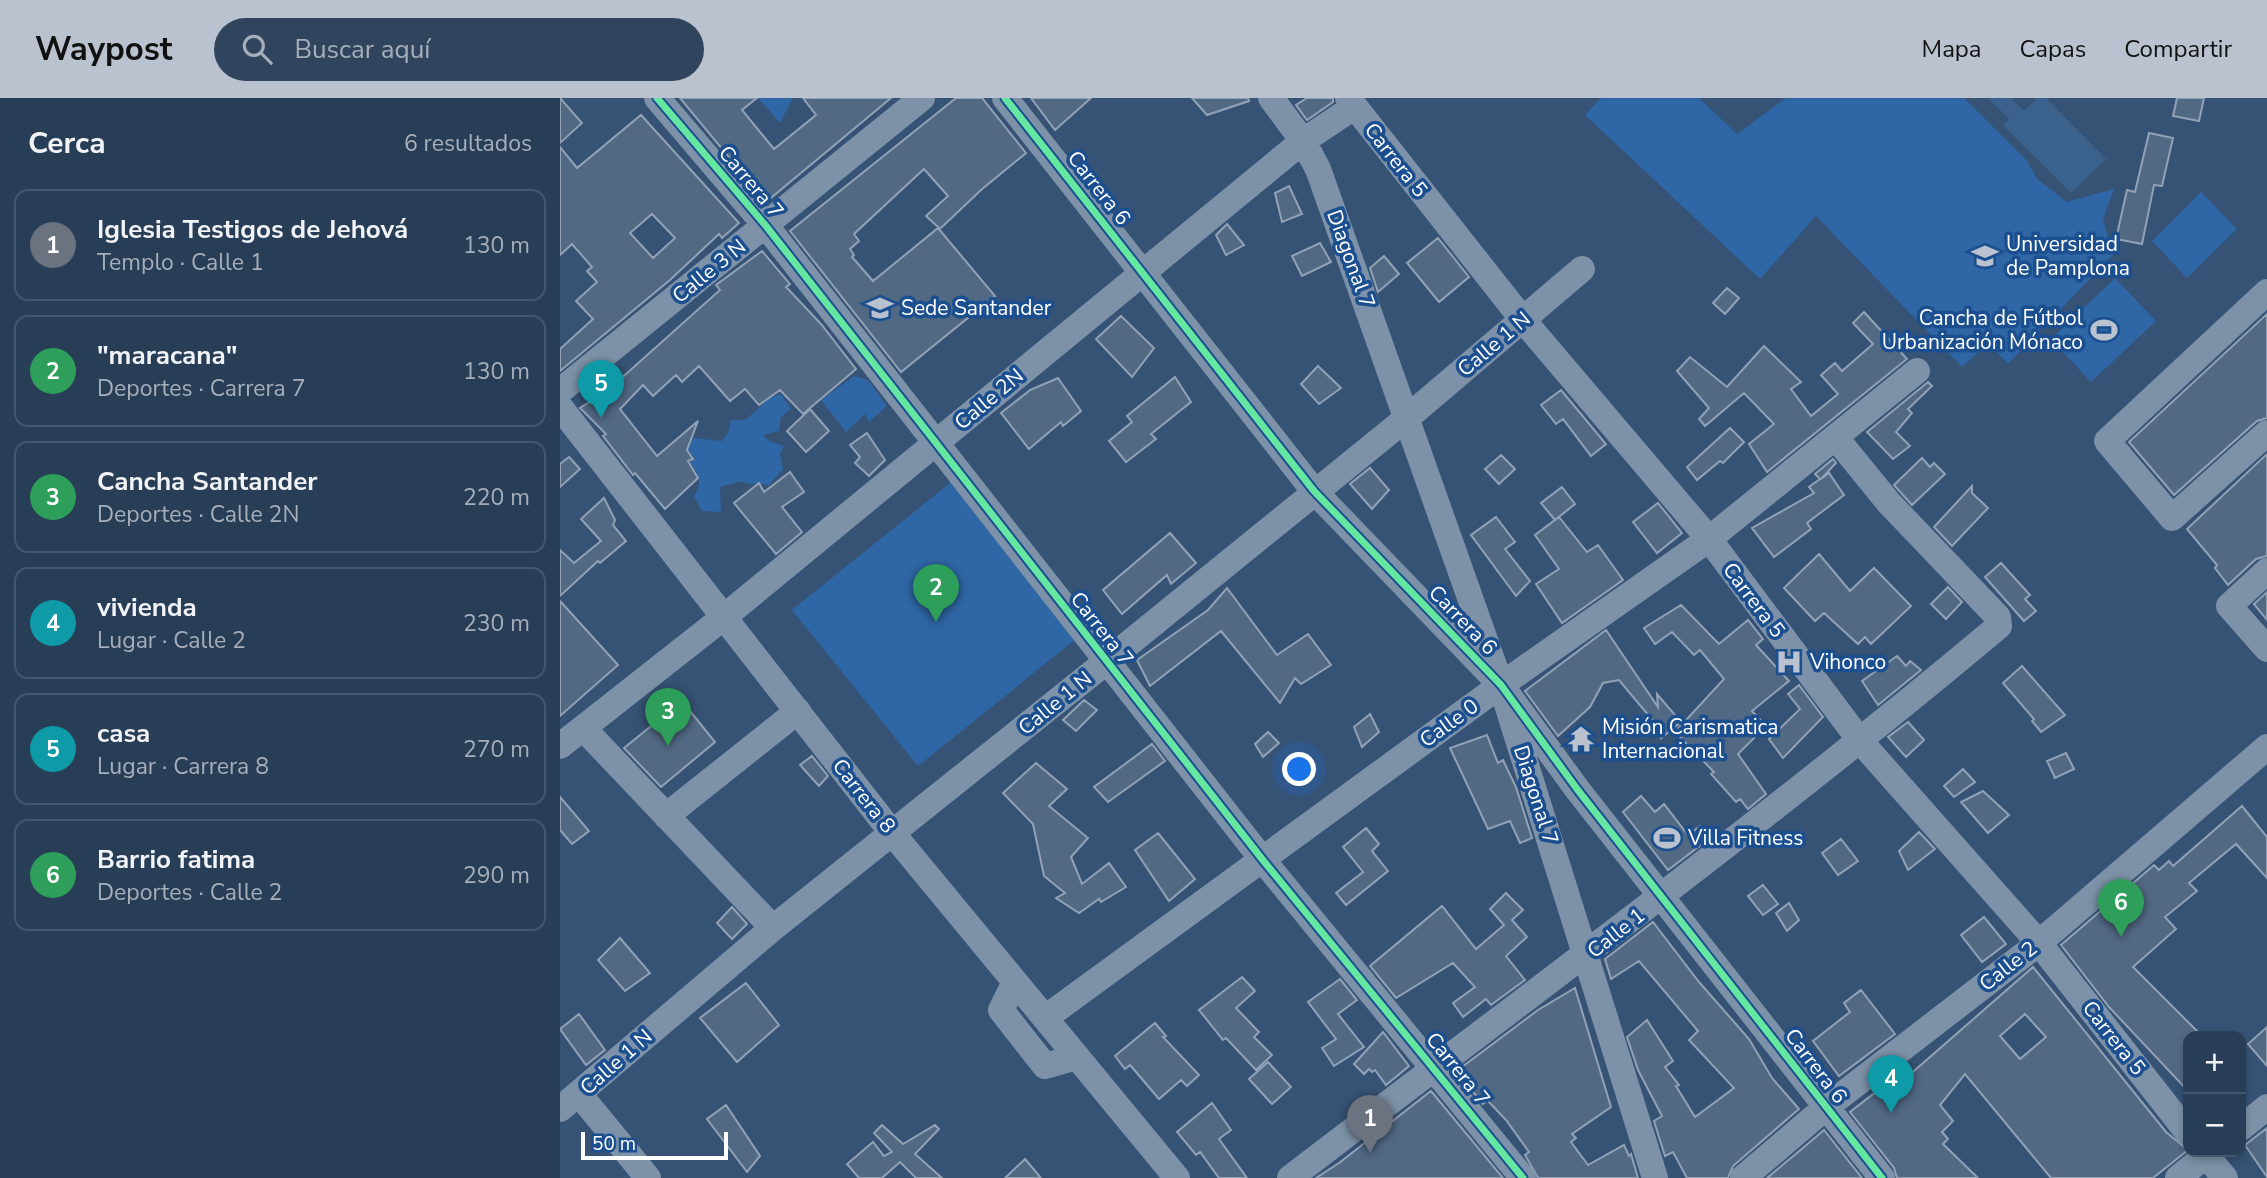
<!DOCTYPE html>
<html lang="es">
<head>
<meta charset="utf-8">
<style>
  :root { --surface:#283e57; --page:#30455d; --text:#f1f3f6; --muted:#a5aeba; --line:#44576d; --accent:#b9c2ce }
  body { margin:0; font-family:"Nunito Sans",sans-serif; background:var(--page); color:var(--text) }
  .controls { position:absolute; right:21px; bottom:21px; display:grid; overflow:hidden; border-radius:14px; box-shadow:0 4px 10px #0003 }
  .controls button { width:63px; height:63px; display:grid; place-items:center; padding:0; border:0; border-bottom:2px solid var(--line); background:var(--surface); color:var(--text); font:35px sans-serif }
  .scale { position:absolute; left:21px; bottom:18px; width:147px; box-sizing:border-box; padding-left:7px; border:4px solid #fff; border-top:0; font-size:19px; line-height:24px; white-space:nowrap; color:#fff; -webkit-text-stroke:5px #1b4f8f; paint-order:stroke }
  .you { position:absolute; left:740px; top:672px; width:24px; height:24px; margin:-18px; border:5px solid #fff; border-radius:50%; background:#1a73e8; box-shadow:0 0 0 10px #1a73e833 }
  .badge { display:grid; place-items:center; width:46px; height:46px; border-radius:50%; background:var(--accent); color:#fff; font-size:23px; font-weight:700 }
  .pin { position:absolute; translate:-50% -58px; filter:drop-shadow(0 2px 4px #0008) }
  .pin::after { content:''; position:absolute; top:37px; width:24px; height:21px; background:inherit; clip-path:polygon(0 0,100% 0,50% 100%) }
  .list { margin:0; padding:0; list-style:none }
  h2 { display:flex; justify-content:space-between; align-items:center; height:91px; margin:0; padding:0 28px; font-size:30px }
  h2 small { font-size:23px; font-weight:400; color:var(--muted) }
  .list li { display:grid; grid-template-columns:46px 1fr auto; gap:21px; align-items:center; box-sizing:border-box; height:112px; margin:0 14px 14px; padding:0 14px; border:2px solid var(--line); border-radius:14px }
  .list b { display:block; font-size:26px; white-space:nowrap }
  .list p { margin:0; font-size:23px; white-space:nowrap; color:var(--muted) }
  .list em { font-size:23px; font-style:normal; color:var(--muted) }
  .icon { flex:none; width:38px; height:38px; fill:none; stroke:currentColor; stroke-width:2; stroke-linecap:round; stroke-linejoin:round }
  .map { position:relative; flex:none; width:1707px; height:1080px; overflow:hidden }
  header { display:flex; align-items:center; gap:42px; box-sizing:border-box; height:98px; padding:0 35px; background:var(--accent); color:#111 }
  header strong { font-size:33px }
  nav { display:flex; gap:38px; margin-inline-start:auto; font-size:24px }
  .search { width:490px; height:63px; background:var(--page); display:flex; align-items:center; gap:18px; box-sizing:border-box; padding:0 24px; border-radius:38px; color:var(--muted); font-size:26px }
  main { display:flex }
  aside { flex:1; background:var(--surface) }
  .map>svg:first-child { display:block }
</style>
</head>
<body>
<header>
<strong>Waypost</strong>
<div class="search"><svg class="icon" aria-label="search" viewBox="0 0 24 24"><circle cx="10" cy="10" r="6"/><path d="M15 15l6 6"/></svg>Buscar aquí</div>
<nav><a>Mapa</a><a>Capas</a><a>Compartir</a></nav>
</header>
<main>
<aside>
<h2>Cerca<small>6 resultados</small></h2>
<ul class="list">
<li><span class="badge" style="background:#6b7280">1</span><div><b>Iglesia Testigos de Jehová</b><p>Templo · Calle 1</p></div><em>130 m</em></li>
<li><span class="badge" style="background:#2e9e5b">2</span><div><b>&quot;maracana&quot;</b><p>Deportes · Carrera 7</p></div><em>130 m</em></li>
<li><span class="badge" style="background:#2e9e5b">3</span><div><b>Cancha Santander</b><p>Deportes · Calle 2N</p></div><em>220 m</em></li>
<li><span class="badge" style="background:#0f9aa8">4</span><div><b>vivienda</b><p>Lugar · Calle 2</p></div><em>230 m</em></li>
<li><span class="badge" style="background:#0f9aa8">5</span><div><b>casa</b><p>Lugar · Carrera 8</p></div><em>270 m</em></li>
<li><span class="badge" style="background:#2e9e5b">6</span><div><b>Barrio fatima</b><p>Deportes · Calle 2</p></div><em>290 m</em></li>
</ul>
</aside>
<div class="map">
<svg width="1707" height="1080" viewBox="0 0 1707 1080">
  <rect width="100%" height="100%" fill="#365274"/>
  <!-- green -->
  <path fill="#2f66a5" d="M 198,0 L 233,0 L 220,25 Z
    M 1041,0 L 1139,0 L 1177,36 L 1226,0 L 1404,0 L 1467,63 L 1477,81 L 1507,104 L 1554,91 L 1543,121 L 1553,157 L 1448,266 L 1429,245 L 1402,269 L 1256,118 L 1200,181 L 1025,17 Z
    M 1641,94 L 1677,131 L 1627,180 L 1592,143 Z
    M 1555,180 L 1596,223 L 1531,284 L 1491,241 Z
    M 294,278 L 308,282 L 327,308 L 309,324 L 305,316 L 286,334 L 261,302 Z
    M 221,296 L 231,311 L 221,319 L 219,333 L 203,337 L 209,343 L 224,348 L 220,355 L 223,371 L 209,387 L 184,385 L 182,383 L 160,389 L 161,414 L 142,413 L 134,398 C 143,383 139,377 130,364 L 135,361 L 128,351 L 133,340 L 162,343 L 168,335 L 171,322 L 185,322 L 211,299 Z
    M 395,381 L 521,537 L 358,668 L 232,512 Z"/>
  <!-- water -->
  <path fill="#3b618d" d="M 1428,0 L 1451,0 L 1464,13 L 1477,0 L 1486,0 L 1546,61 L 1511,95 L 1443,27 L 1449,21 Z"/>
  <!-- building -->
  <path fill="#526984" stroke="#92a2b6" stroke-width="2" fill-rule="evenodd" d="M 0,0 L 22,25 L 0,45 Z
    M 120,0 L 197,0 L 182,12 L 214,51 L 256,17 L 243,0 L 331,0 L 206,104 Z
    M 396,0 L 422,0 L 466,55 L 421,92 L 380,131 L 366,118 L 388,98 L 364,71 L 294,136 L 299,143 L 290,151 L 294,157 L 292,159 L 313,183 L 378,130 L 435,198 L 341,274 L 230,133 Z
    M 471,0 L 531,0 L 495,32 Z
    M 632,0 L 688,0 L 689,3 L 647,17 Z
    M 747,0 L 773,0 L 773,4 L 747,22 L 736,7 Z
    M 1617,0 L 1644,0 L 1639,23 L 1613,18 Z
    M 81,17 L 179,125 L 162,140 L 159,136 L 110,182 L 0,273 L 0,251 L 33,221 L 16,203 L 37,184 L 27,173 L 32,169 L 12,146 L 0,157 L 0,49 L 17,70 ZM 92,116 L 115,140 L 93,160 L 70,135 Z
    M 1589,35 L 1613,40 L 1602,88 L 1594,87 L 1582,146 L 1556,141 L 1567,92 L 1575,94 Z
    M 729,88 L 742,116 L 722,124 L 715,95 Z
    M 667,126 L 684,147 L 666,157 L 656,137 Z
    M 878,140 L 909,179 L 879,204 L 847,165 Z
    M 760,145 L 771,164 L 742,178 L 732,158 Z
    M 202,153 L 230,186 L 226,189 L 261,226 L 296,271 L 243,316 L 220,292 L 199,307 L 185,291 L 170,303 L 139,268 L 122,284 L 116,277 L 93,298 L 83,287 L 60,311 L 97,358 L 138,323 L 127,352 L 133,361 L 128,363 L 138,380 L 105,411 L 75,375 L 73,377 L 43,338 L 46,336 L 20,310 L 47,293 L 160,192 L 156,187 Z
    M 824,158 L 839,176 L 818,194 L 810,170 Z
    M 1167,190 L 1179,200 L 1165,216 L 1153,205 Z
    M 1304,214 L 1347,261 L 1207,374 L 1189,346 L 1214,326 L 1184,295 L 1145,328 L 1139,321 L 1149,310 L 1117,273 L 1130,259 L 1167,289 L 1204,248 L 1241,284 L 1231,291 L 1251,318 L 1278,296 L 1261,277 L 1275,265 L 1282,273 L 1313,246 L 1293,225 Z
    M 1707,216 L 1707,320 L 1697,323 L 1614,397 L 1569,344 Z
    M 561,218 L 594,250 L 572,279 L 536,241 Z
    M 758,268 L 781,290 L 759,306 L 741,286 Z
    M 615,279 L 631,304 L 591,336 L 596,341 L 566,364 L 549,343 L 572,324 L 567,318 Z
    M 498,280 L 521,313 L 503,328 L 501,324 L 469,351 L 441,315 L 470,292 Z
    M 1368,284 L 1372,288 L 1348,311 L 1352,315 L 1336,334 L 1350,348 L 1333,361 L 1307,334 Z
    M 1001,292 L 1046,346 L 1031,358 L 1003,321 L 996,326 L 981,307 Z
    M 250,311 L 269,333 L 246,354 L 227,333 Z
    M 1170,330 L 1184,344 L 1163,365 L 1160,363 L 1137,382 L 1127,369 Z
    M 307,335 L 325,362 L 309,378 L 295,365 L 300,359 L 290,347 Z
    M 1707,356 L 1707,458 L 1696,461 L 1668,487 L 1655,470 L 1657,467 L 1627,431 Z
    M 941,357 L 955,371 L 939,386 L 925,371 Z
    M 9,359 L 20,371 L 0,389 L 0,366 Z
    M 1362,360 L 1370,369 L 1374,365 L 1385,376 L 1352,407 L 1334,387 Z
    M 1273,361 L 1276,365 L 1261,381 L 1269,375 L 1284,397 L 1247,425 L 1251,431 L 1214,459 L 1192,430 L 1254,395 L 1249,389 L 1260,381 L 1255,376 Z
    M 810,370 L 829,392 L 812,411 L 790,386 Z
    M 230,374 L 244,394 L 222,409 L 242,434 L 216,456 L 174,405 L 199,385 L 204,394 Z
    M 1412,388 L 1412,395 L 1428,410 L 1392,448 L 1374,429 Z
    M 1002,389 L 1015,406 L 995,422 L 981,405 Z
    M 44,400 L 55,422 L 53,427 L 66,443 L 40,465 L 38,463 L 0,498 L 0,452 L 14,465 L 41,443 L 21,421 Z
    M 1098,405 L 1122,435 L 1097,455 L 1073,424 Z
    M 936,419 L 955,444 L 945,451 L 970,483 L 956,498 L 911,437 Z
    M 999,419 L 1027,454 L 1038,447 L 1063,482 L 1002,525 L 976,486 L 999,471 L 975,437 Z
    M 610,435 L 636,465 L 611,486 L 607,477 L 562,516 L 543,492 Z
    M 1259,456 L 1290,493 L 1314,470 L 1351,508 L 1311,546 L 1305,539 L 1298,546 L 1264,515 L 1255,523 L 1224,490 Z
    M 1441,465 L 1470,497 L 1465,501 L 1476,513 L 1464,523 L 1425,479 Z
    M 1388,489 L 1402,504 L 1386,521 L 1371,506 Z
    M 667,490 L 717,557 L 748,536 L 771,567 L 741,586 L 735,580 L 720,605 L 661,533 L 590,588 L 577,562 L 648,512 Z
    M 1707,494 L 1707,522 L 1694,506 Z
    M 0,503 L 58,567 L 0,618 Z
    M 1121,507 L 1159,546 L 1188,522 L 1203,541 L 1196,547 L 1229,583 L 1192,613 L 1206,628 L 1178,656 L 1206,696 L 1188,711 L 1180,701 L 1176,704 L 1151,676 L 1154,674 L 1115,634 L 1164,581 L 1140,552 L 1134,557 L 1112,534 L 1095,546 L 1084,530 Z
    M 1046,532 L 1098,609 L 1097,596 L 1121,624 L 1101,640 L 1100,631 L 1059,582 L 1043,585 L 1030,609 L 998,638 L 965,593 Z
    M 1337,558 L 1346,568 L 1350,563 L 1361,572 L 1318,607 L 1302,583 Z
    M 1462,568 L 1505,617 L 1481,634 L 1472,623 L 1474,621 L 1443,585 Z
    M 1239,587 L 1263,619 L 1223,660 L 1209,641 L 1240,611 L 1228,596 Z
    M 524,602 L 537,612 L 516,633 L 503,622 Z
    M 122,603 L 155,644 L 101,689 L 64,650 Z
    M 810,616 L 819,634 L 802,649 L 794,629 Z
    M 1348,624 L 1364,642 L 1346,659 L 1328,639 Z
    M 708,634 L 719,645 L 703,659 L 695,646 Z
    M 927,637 L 938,665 L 943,662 L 956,689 L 972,740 L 960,745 L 950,723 L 928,731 L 890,650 Z
    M 592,646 L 605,663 L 548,704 L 534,689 Z
    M 1506,655 L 1514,671 L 1495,680 L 1487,663 Z
    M 252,658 L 268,678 L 259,688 L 240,667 Z
    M 476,665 L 507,691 L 489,708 L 528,740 L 511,759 L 522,786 L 549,765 L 566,789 L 541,804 L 539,801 L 519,815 L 496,800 L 505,795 L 484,778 L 473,726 L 443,695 Z
    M 1403,671 L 1415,684 L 1394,699 L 1384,688 Z
    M 1423,693 L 1449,717 L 1428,735 L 1401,704 Z
    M 1081,698 L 1095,714 L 1104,706 L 1128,737 L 1140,728 L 1150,740 L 1108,772 L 1063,714 Z
    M 0,699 L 29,733 L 12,746 L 0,732 Z
    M 1682,708 L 1707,739 L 1707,780 L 1676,746 L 1629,785 L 1637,793 L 1605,819 L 1616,831 L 1573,869 L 1639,935 L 1628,938 L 1628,993 L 1549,909 L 1501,847 L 1594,767 L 1599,772 L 1609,763 L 1613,768 Z
    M 806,730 L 819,746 L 812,753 L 828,773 L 786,807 L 776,795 L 803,774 L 783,749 Z
    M 1359,734 L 1375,751 L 1348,772 L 1339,753 Z
    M 598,735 L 635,781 L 609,803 L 575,752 Z
    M 1281,741 L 1298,763 L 1278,777 L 1262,755 Z
    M 1203,787 L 1218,806 L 1203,817 L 1188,798 Z
    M 946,795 L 963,812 L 952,822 L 967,839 L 946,858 L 965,882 L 931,907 L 926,901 L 903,919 L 893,905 L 915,889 L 893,865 L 836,900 L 810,868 L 882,808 L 916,851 L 944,827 L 930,811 Z
    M 1229,805 L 1239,822 L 1227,833 L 1216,815 Z
    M 172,809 L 187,826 L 172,841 L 157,825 Z
    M 1424,819 L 1446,846 L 1422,864 L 1401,837 Z
    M 1093,824 L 1139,884 L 1189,941 L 1212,980 L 1239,1011 L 1173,1068 L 1168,1080 L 1127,1080 L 1113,1054 L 1105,1058 L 1094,1023 L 1102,1018 L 1078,972 L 1067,939 L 1087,922 L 1113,963 L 1105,969 L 1119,987 L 1116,988 L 1135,1019 L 1174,990 L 1129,942 L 1138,933 L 1079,863 L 1051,881 L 1045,861 Z
    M 60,840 L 90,875 L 65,893 L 38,862 Z
    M 1473,869 L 1606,1034 L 1628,1052 L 1593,1080 L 1491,1080 L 1405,976 L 1380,1007 L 1393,1023 L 1382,1034 L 1388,1041 L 1383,1046 L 1418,1080 L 1337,1080 L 1334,1070 L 1290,1014 L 1334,980 L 1339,986 ZM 1465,916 L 1486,939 L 1460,961 L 1440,938 Z
    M 682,879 L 695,893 L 676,910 L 699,934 L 694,939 L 712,957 L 696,972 L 666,940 L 663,942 L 639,912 Z
    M 780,881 L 797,902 L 778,916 L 804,949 L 774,968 L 762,950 L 776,941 L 748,904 Z
    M 186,885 L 219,927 L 177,964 L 140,920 Z
    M 1015,890 L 1051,1009 L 1012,1036 L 1016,1040 L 1011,1044 L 1028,1067 L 1064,1047 L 1069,1058 L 1071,1056 L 1078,1080 L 978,1080 L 965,1057 L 969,1054 L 946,1022 L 927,1002 L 923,1006 L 908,988 L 913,984 L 902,969 L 978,912 Z
    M 1301,892 L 1335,936 L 1279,978 L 1253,943 L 1290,914 L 1284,905 Z
    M 19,916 L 45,952 L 26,967 L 0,931 Z
    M 595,925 L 606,938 L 603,939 L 639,977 L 627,988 L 621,982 L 599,1001 L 570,967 L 565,971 L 555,958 Z
    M 1707,929 L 1707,968 L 1688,946 Z
    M 823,934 L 849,968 L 826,987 L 815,972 L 812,974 L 809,971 L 804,976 L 794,966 Z
    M 708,964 L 731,989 L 712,1006 L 689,981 Z
    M 871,993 L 943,1080 L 756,1080 L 779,1065 Z
    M 652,1005 L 671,1032 L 659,1041 L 687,1080 L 659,1080 L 640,1054 L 636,1057 L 617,1034 Z
    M 166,1007 L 200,1058 L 187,1074 L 147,1021 Z
    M 322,1027 L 343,1046 L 375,1027 L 379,1031 L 355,1056 L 382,1080 L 356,1080 L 340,1064 L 322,1080 L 299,1080 L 287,1066 L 313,1044 L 324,1058 L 332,1054 L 314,1035 Z
    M 1707,1030 L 1707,1079 L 1685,1047 Z
    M 1264,1032 L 1302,1080 L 1207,1080 L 1250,1044 Z
    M 465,1061 L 481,1080 L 445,1080 Z"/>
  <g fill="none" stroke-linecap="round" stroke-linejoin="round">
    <!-- minor -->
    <path stroke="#7d92a8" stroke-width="26" d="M 97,0 L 206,128 L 702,761 L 963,1080
      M 445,0 L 754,393 L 941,587 L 1017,691 L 1322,1080
      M 711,0 L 743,43 L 758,71 L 941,587 L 1095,1080
      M 788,0 L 963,222 L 1149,441 L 1301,644 L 1479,845 L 1628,1035
      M 1707,194 L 1547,343 L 1612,420 L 1707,335
      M 0,293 L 362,0
      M 0,309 L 333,736 L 617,1080
      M 1707,473 L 1669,508 L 1707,551
      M 24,631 L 213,830
      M 0,648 L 164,519 L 743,43 L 794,9
      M 106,718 L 238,613
      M 455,884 L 441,912 L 485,968 L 517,959
      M 485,920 L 941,587 L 1149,441 L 1357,273
      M 19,996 L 88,1080
      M 0,1011 L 213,830 L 546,564 L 848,319 L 1022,171
      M 1681,1030 L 1707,1009
      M 1643,1054 L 1665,1080
      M 730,1080 C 968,898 1209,721 1439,528 L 1438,519 L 1329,405 L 1276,340
      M 1183,1080 L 1265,1010 L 1479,845 L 1707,649
      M 1618,1080 L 1650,1054"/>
    <!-- cycleway casing -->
    <g stroke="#1b4f8f" stroke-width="11">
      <path id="cycleway" d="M 97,0 L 206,128 L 702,761 L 963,1080
        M 445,0 L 754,393 L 941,587 L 1017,691 L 1322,1080"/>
    </g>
    <!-- cycleway -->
    <use href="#cycleway" stroke="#66e7a1" stroke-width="7"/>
  </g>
  <!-- icons -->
  <defs>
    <g id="university-bare" transform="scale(2.1)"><path d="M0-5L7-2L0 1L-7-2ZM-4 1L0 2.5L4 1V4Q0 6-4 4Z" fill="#b9c2ce" stroke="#1b4f8f" stroke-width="2.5" paint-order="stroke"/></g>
    <g id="school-bare" transform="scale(2.1)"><path d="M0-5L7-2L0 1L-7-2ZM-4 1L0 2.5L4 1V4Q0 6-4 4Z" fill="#b9c2ce" stroke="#1b4f8f" stroke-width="2.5" paint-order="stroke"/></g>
    <g id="stadium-bare" transform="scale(2.1)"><path d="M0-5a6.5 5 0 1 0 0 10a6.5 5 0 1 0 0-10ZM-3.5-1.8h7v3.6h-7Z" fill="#b9c2ce" stroke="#1b4f8f" stroke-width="2.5" paint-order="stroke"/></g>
    <g id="hospital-bare" transform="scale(2.1)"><path d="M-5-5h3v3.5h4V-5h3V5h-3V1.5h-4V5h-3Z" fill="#b9c2ce" stroke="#1b4f8f" stroke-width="2.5" paint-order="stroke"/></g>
    <g id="temple-bare" transform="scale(2.1)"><path d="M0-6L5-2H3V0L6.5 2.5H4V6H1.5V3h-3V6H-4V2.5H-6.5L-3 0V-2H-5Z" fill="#b9c2ce" stroke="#1b4f8f" stroke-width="2.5" paint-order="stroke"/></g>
  </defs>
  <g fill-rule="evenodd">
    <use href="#university-bare" x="1425" y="158"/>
    <use href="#school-bare" x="320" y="210"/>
    <use href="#stadium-bare" x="1544" y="232"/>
    <use href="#hospital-bare" x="1229" y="564"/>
    <use href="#temple-bare" x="1021" y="641"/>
    <use href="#stadium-bare" x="1107" y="740"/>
  </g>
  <g text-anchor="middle" stroke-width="7" stroke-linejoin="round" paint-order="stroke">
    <!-- street labels -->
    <g font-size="21" fill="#fff" stroke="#1b4f8f">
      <text transform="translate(836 62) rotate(52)" y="7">Carrera 5</text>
      <text transform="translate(191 84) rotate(50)" y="7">Carrera 7</text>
      <text transform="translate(539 90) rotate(52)" y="7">Carrera 6</text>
      <text transform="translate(791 161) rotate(70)" y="7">Diagonal 7</text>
      <text transform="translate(149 173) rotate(-39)" y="7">Calle 3 N</text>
      <text transform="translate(934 246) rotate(-40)" y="7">Calle 1 N</text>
      <text transform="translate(429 301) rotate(-40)" y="7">Calle 2N</text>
      <text transform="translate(1194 502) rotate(53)" y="7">Carrera 5</text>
      <text transform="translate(903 522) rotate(46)" y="7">Carrera 6</text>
      <text transform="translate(542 531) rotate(52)" y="7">Carrera 7</text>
      <text transform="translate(495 605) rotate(-39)" y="7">Calle 1 N</text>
      <text transform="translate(889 625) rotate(-36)" y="7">Calle 0</text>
      <text transform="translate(976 697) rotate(72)" y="7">Diagonal 7</text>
      <text transform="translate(304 698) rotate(52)" y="7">Carrera 8</text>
      <text transform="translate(1056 835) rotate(-38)" y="7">Calle 1</text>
      <text transform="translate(1448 868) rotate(-38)" y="7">Calle 2</text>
      <text transform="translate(1554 940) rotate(52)" y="7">Carrera 5</text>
      <text transform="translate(56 964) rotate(-41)" y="7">Calle 1 N</text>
      <text transform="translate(1256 968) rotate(53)" y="7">Carrera 6</text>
      <text transform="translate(898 971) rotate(51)" y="7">Carrera 7</text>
    </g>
    <!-- poi labels -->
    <g font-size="21" fill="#fff" stroke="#1b4f8f" text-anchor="start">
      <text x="1446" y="153">Universidad<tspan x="1446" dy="24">de Pamplona</tspan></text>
      <text x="341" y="217">Sede Santander</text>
      <text x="1523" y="227" text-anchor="end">Cancha de Fútbol<tspan x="1523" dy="24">Urbanización Mónaco</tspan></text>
      <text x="1250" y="571">Vihonco</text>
      <text x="1042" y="636">Misión Carismatica<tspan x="1042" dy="24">Internacional</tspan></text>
      <text x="1128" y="747">Villa Fitness</text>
    </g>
  </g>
</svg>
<div class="controls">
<button>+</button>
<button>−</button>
</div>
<div class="scale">50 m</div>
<div class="you"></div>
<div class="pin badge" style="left:810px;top:1055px;background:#6b7280">1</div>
<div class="pin badge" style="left:376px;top:524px;background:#2e9e5b">2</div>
<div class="pin badge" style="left:108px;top:648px;background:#2e9e5b">3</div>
<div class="pin badge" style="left:1331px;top:1015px;background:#0f9aa8">4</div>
<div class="pin badge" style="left:41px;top:320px;background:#0f9aa8">5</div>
<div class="pin badge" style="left:1561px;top:839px;background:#2e9e5b">6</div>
</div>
</main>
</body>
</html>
